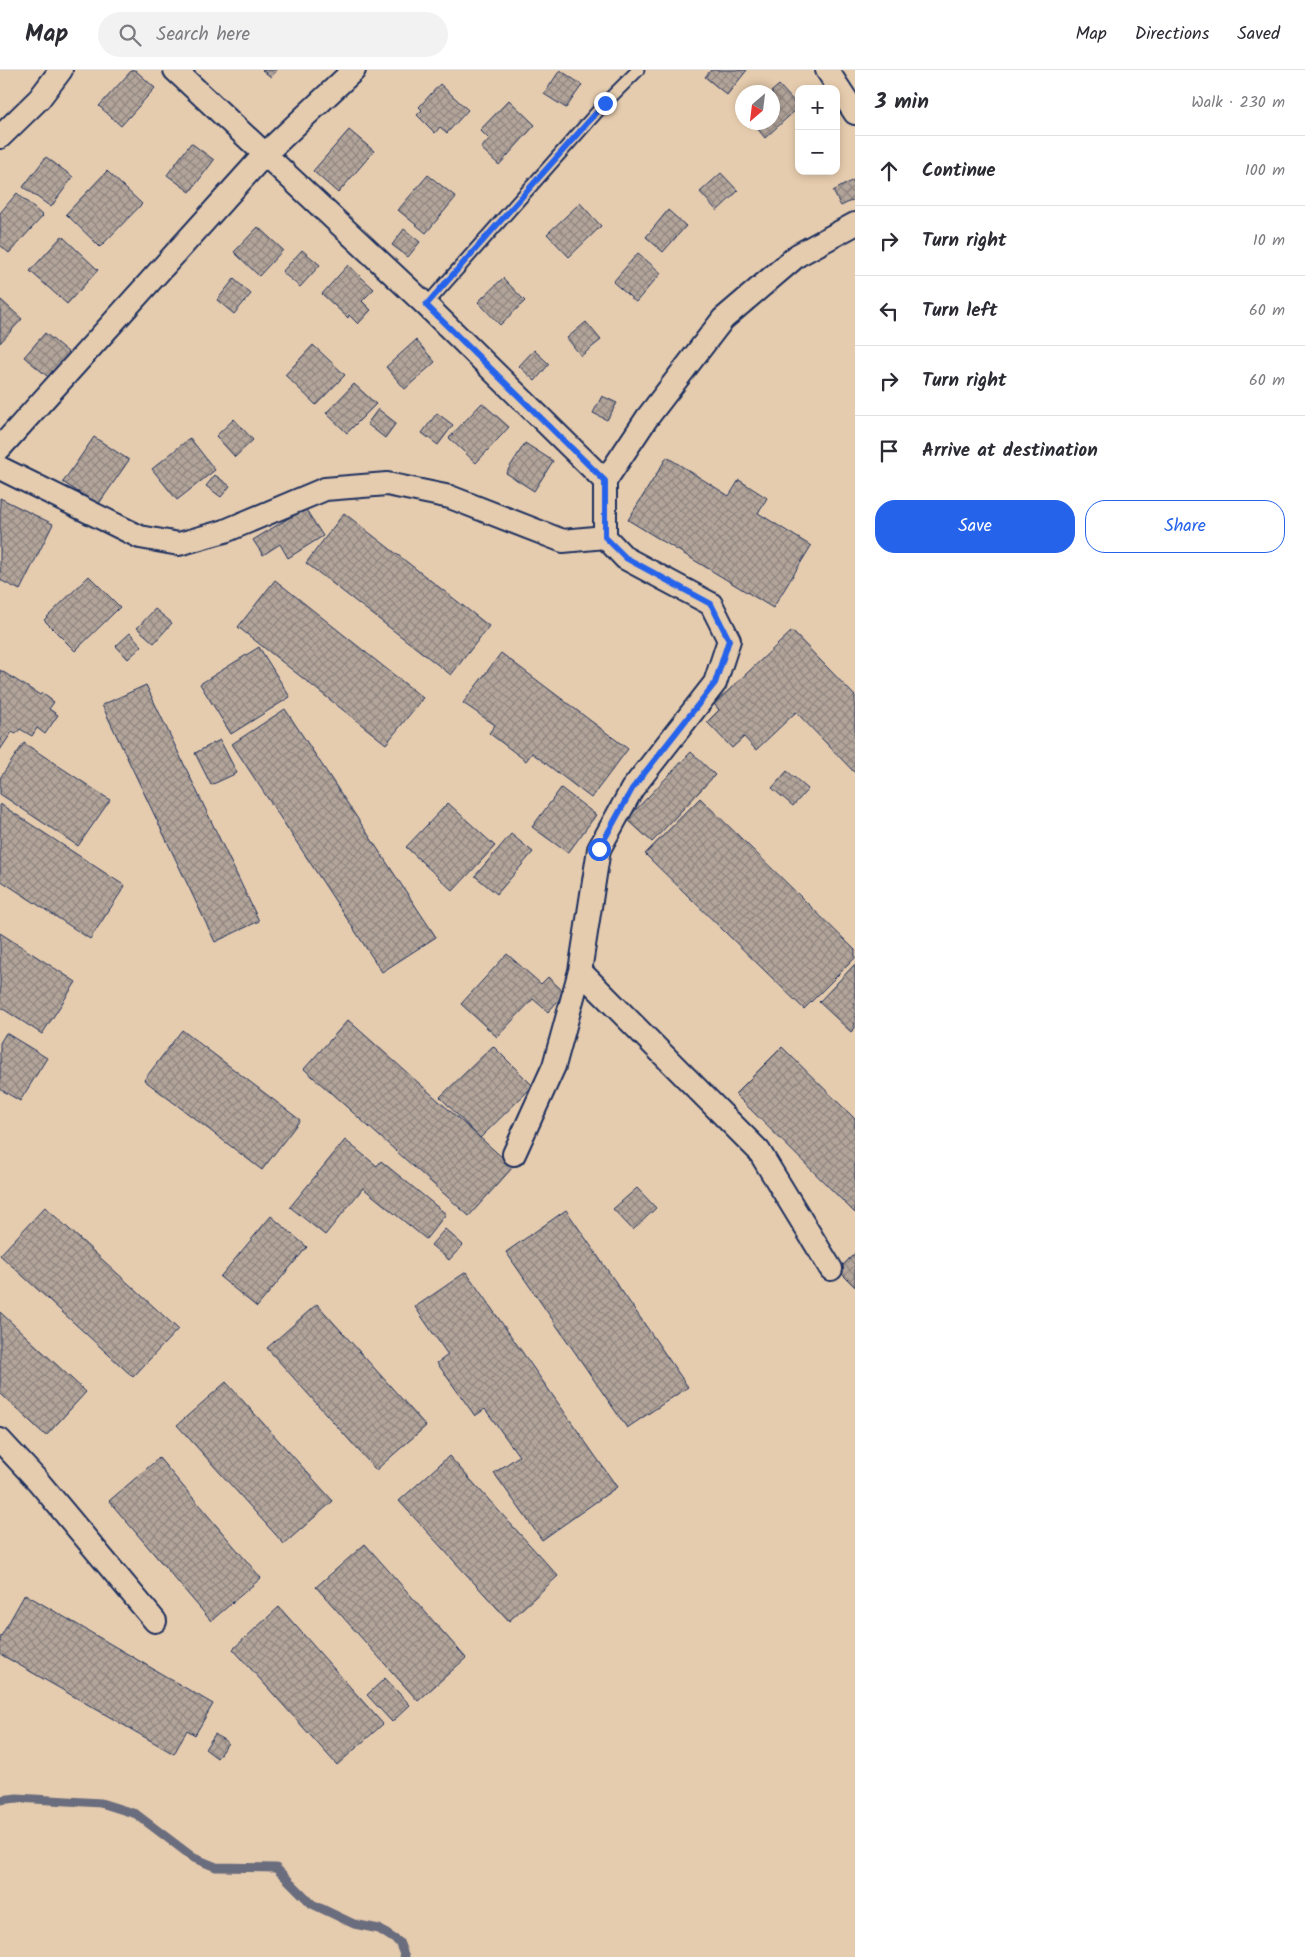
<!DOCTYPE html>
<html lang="en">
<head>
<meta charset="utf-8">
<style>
  :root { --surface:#fff; --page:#f2f2f3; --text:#2b2b33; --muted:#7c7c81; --line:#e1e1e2; --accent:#2563eb }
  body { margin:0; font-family:Kalam,sans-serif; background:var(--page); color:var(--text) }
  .controls { position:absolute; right:15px; top:15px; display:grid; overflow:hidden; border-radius:10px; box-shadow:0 2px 8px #0003 }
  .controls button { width:45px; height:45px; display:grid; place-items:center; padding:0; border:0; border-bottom:1px solid var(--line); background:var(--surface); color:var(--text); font:25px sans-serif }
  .compass { position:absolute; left:735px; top:15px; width:45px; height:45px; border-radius:50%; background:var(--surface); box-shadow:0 2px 8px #0003; rotate:208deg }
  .stop { position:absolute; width:15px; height:15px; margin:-11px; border:4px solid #2563eb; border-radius:50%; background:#fff }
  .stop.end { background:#2563eb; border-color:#fff; box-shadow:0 1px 5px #0008 }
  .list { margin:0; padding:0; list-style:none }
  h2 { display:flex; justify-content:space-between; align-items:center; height:65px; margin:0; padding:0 20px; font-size:21px }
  h2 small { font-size:16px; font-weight:400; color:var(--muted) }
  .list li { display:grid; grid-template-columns:32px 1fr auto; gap:15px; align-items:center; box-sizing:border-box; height:70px; padding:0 20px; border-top:1px solid var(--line) }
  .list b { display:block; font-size:19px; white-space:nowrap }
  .list em { font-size:16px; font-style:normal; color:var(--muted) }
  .actions { display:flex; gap:10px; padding:15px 20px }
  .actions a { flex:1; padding:11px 0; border:1px solid var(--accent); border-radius:20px; text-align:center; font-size:18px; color:var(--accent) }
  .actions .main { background:var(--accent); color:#fff }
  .icon { flex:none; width:28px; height:28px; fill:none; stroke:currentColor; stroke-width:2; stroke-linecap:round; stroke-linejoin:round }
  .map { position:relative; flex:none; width:855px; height:1887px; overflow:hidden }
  header { display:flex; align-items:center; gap:30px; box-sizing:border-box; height:70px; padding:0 25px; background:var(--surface); border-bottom:1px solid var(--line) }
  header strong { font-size:24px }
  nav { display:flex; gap:28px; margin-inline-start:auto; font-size:18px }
  .search { width:350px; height:45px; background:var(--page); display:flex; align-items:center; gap:12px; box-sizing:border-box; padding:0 18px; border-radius:28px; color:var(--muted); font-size:19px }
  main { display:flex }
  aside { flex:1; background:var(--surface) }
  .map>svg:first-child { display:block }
</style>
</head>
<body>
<header>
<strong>Map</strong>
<div class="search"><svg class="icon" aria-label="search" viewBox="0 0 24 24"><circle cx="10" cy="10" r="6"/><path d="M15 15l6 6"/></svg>Search here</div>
<nav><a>Map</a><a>Directions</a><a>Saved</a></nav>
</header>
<main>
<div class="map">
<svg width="855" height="1887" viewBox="0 0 855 1887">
  <defs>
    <pattern id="building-cross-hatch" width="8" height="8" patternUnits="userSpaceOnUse" patternTransform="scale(1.25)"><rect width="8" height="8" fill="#b3a59a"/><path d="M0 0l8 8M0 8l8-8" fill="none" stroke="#918781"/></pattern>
  </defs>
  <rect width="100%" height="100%" fill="#e6ccae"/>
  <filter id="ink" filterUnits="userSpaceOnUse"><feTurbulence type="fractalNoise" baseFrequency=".02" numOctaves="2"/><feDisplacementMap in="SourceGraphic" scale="10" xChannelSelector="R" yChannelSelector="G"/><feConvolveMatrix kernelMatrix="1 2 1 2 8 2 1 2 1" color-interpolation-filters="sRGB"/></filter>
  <g filter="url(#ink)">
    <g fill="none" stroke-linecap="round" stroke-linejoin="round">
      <!-- stream -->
      <path stroke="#6b6d7e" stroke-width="9" d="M 0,1730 L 17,1728 L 101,1733 L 136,1744 L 194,1788 L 216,1797 L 276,1798 L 312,1834 L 354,1854 L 379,1859 L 399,1872 L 405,1887"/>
    </g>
    <!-- building -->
    <path fill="url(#building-cross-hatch)" stroke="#1b2f5e" d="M 132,0 L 135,0 L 155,18 L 121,56 L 99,36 Z
      M 262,0 L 277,0 L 271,7 Z
      M 560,0 L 582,15 L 566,38 L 544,24 Z
      M 711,0 L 747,0 L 727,25 L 705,7 Z
      M 440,14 L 468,40 L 447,63 L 440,57 L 435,63 L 417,45 L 422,40 L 419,37 Z
      M 779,15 L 799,37 L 765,68 L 752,52 L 772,52 L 772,22 L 771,22 Z
      M 509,30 L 535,55 L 499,95 L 481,78 L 489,69 L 480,60 Z
      M 349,60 L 374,81 L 338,123 L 313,101 Z
      M 191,73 L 214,90 L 190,122 L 167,105 Z
      M 46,87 L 73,107 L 51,137 L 23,117 Z
      M 107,101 L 142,134 L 100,177 L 66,144 Z
      M 721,103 L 738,121 L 717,141 L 700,122 Z
      M 428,105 L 456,127 L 426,163 L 398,140 Z
      M 853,110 L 855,114 L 855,129 L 841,136 L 833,121 Z
      M 17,123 L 43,146 L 9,183 L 0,175 L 0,143 Z
      M 580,133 L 601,156 L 569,187 L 547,164 Z
      M 668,140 L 686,156 L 663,182 L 646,167 Z
      M 258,157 L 283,180 L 259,206 L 234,182 Z
      M 404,159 L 420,172 L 408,187 L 392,175 Z
      M 62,166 L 98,200 L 67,234 L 30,201 Z
      M 302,180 L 320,195 L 300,217 L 282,202 Z
      M 638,183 L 661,203 L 636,232 L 613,212 Z
      M 348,195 L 374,219 L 362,231 L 371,240 L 358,254 L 349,245 L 348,248 L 322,224 Z
      M 503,208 L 525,231 L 500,255 L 478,232 Z
      M 234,209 L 251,224 L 234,244 L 217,230 Z
      M 1,230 L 22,249 L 0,273 L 0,231 Z
      M 586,252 L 601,270 L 581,286 L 567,268 Z
      M 45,263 L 74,287 L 53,311 L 24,287 Z
      M 416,270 L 435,292 L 405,319 L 386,297 Z
      M 313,275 L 345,305 L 316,335 L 285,305 Z
      M 534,280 L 549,294 L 535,311 L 519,296 Z
      M 354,314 L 376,334 L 347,363 L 326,343 Z
      M 602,326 L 617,333 L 607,350 L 593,343 Z
      M 482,333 L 509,357 L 476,393 L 449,368 Z
      M 378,339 L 396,353 L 385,368 L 367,354 Z
      M 437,343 L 453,355 L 438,375 L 422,363 Z
      M 234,349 L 253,370 L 235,387 L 216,366 Z
      M 94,367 L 129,390 L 98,435 L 63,412 Z
      M 190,368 L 215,400 L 177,430 L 152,399 Z
      M 525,373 L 553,391 L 534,421 L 506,403 Z
      M 667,387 L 729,426 L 739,410 L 767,428 L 758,443 L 811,476 L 773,538 L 628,450 Z
      M 215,405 L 230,416 L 221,427 L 206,416 Z
      M 0,428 L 53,454 L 20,520 L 0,510 Z
      M 305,438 L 323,466 L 288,488 L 280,474 L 263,485 L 253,470 Z
      M 344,443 L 489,556 L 451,605 L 306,493 Z
      M 89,506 L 120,537 L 75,581 L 44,550 Z
      M 275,510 L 423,628 L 386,674 L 238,557 Z
      M 155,539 L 172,553 L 154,573 L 137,558 Z
      M 792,561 L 855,626 L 855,703 L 796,642 L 756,680 L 744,667 L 732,678 L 707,652 L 719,640 L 714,634 Z
      M 130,563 L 142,576 L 128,589 L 116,576 Z
      M 259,577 L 290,627 L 231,664 L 200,614 Z
      M 501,583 L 628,679 L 591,728 L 532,683 L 526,691 L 489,663 L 495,655 L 463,633 Z
      M 0,600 L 40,625 L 42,623 L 54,632 L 49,639 L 58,645 L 45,664 L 37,658 L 32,666 L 20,659 L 16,664 L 12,662 L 0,680 Z
      M 146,615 L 259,851 L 215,872 L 102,635 Z
      M 285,639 L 436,867 L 382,902 L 232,674 Z
      M 220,670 L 237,703 L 211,715 L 195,683 Z
      M 24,673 L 110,730 L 78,776 L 0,724 L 0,708 Z
      M 691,682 L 715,705 L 652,772 L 627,749 Z
      M 787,701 L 808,719 L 793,736 L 772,718 Z
      M 561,718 L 596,745 L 568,783 L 532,757 Z
      M 700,728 L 855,880 L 855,888 L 804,939 L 645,784 Z
      M 448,733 L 495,776 L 453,821 L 406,777 Z
      M 0,734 L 125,816 L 90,869 L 0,810 Z
      M 511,764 L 533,782 L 497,824 L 475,806 Z
      M 0,863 L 76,912 L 42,964 L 0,937 Z
      M 507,884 L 541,914 L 548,907 L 565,923 L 548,942 L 533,929 L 497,967 L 461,934 Z
      M 855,894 L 855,958 L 851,962 L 819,932 Z
      M 348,950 L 513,1097 L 469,1146 L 304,999 Z
      M 182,960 L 300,1050 L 262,1100 L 144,1010 Z
      M 6,963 L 47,988 L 20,1031 L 0,1019 L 0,973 Z
      M 493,976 L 533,1016 L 480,1068 L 440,1027 Z
      M 782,977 L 855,1049 L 855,1143 L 735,1024 Z
      M 345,1070 L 377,1096 L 381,1091 L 446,1144 L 426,1169 L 363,1118 L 325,1165 L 290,1137 Z
      M 637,1118 L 656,1138 L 633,1160 L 613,1139 Z
      M 45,1137 L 178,1259 L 133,1307 L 0,1185 Z
      M 566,1140 L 688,1317 L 627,1358 L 506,1182 Z
      M 271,1146 L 307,1177 L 257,1237 L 220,1207 Z
      M 445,1159 L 463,1175 L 449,1190 L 431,1175 Z
      M 855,1183 L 855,1217 L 838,1200 Z
      M 466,1202 L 617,1417 L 542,1470 L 494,1403 L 519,1386 L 485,1339 L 475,1346 L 437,1293 L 448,1285 L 415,1237 Z
      M 317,1234 L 426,1356 L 376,1400 L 267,1278 Z
      M 0,1242 L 86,1322 L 46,1366 L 0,1323 Z
      M 226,1312 L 333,1431 L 284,1474 L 177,1355 Z
      M 449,1386 L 558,1506 L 509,1551 L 399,1431 Z
      M 159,1388 L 261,1508 L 211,1551 L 109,1431 Z
      M 365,1474 L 466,1588 L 418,1631 L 316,1517 Z
      M 25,1524 L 213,1634 L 195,1665 L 187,1660 L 174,1684 L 0,1584 L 0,1568 Z
      M 279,1537 L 383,1654 L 337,1695 L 233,1579 Z
      M 385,1608 L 410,1635 L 392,1652 L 367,1625 Z
      M 215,1664 L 228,1673 L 217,1688 L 205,1679 Z"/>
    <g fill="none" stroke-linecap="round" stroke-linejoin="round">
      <!-- service casing -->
      <g stroke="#1b2f5e" stroke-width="15">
        <path id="service" d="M 426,235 L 605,33 L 638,0"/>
      </g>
      <!-- minor casing -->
      <g stroke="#1b2f5e" stroke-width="26">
        <path id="minor" d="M 175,0 L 426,235 L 605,411
          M 827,0 L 855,43
          M 0,67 L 39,29 L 61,0
          M 0,378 L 264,85 L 354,0
          M 0,398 L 140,467 L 179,474 L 225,461 L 325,419 L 387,414 L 450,427 L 563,471 L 605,467
          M 580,901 L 759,1081 L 831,1199
          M 514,1084 L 554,996 L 580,901 L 599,779 L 632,719 L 715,613 L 729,570 L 711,534 L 625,488 L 605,467 L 605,411 L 647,348 L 723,249 L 798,185 L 855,154
          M 0,1370 L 38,1411 L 155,1551"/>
      </g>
      <!-- service -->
      <use href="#service" stroke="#e6ccae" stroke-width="11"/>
      <!-- minor -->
      <use href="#minor" stroke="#e6ccae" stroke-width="22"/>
    </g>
  </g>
  <g fill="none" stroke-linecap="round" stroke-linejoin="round" filter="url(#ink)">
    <!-- route -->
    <path stroke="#2563eb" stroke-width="6" d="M 599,779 L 632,719 L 715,613 L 729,570 L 711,534 L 626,488 L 605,467 L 605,411 L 426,235 L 605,33"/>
  </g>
</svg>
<div class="controls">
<button>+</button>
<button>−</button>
</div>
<svg class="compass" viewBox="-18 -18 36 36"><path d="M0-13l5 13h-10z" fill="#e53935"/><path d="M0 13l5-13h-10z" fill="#7c7c81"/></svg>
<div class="stop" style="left:599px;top:779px"></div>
<div class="stop end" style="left:605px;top:33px"></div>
</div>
<aside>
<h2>3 min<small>Walk · 230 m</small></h2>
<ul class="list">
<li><svg class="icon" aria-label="ahead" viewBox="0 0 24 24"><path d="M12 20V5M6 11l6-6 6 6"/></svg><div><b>Continue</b></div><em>100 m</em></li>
<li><svg class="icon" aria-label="right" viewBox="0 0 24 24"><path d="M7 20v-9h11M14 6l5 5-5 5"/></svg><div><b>Turn right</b></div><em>10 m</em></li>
<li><svg class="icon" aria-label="left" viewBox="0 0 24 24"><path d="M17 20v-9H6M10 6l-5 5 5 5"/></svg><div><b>Turn left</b></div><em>60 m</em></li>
<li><svg class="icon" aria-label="right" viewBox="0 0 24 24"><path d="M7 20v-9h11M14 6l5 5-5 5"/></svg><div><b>Turn right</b></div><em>60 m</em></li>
<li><svg class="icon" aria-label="arrive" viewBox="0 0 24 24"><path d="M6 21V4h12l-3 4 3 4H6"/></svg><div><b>Arrive at destination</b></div></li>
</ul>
<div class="actions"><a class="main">Save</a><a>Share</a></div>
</aside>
</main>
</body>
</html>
